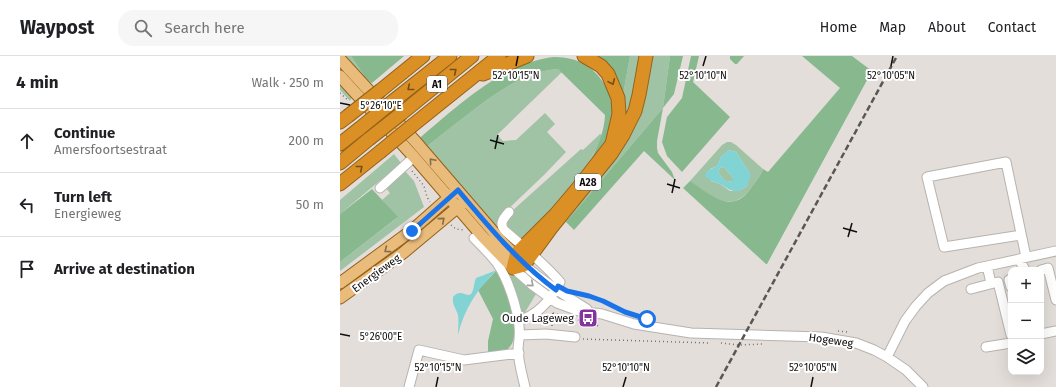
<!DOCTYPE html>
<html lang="en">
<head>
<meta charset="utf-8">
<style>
  :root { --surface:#fff; --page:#f6f6f6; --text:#202124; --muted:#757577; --line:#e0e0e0 }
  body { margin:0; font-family:"Fira Sans",sans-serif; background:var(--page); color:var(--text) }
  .controls { position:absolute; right:12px; bottom:12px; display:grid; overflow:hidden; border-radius:8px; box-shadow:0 4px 16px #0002 }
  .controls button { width:36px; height:36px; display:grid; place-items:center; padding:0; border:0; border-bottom:1px solid var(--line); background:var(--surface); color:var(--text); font:20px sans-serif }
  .stop { position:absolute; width:12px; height:12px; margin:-9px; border:3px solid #1a73e8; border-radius:50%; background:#fff }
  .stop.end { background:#1a73e8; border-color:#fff; box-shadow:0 1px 4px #0008 }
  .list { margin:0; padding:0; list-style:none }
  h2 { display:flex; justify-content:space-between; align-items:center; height:52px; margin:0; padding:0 16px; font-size:17px }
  h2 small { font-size:13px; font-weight:400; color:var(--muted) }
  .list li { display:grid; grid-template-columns:26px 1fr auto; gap:12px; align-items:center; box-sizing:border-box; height:64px; padding:0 16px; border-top:1px solid var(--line) }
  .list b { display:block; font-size:15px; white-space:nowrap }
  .list p { margin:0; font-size:13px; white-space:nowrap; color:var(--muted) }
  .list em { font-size:13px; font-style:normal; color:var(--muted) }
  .icon { flex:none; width:22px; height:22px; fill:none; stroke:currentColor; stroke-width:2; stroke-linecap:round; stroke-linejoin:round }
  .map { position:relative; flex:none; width:716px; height:331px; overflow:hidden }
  header { display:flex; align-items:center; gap:24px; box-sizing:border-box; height:56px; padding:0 20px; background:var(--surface); border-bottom:1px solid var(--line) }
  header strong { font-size:19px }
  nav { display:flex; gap:22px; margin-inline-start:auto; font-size:14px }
  .search { width:280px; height:36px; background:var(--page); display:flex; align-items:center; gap:10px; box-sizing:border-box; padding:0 14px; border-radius:16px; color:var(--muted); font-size:15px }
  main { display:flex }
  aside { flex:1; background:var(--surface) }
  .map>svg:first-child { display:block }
</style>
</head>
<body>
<header>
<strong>Waypost</strong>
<div class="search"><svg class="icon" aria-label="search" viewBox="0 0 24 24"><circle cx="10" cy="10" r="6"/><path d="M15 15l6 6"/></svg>Search here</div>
<nav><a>Home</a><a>Map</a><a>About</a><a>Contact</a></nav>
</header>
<main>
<aside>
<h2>4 min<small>Walk · 250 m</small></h2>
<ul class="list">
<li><svg class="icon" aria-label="ahead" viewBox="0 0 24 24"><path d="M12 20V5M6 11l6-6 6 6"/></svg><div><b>Continue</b><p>Amersfoortsestraat</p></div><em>200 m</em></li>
<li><svg class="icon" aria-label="left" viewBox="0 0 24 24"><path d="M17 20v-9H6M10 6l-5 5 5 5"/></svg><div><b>Turn left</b><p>Energieweg</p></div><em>50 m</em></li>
<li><svg class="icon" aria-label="arrive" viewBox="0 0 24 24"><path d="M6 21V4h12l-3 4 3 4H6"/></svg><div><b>Arrive at destination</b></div></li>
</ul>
</aside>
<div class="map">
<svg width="716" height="331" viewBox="0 0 716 331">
  <rect width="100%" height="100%" fill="#e3deda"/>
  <!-- green -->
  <path fill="#a0c3a5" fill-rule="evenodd" d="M 0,0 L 11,0 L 25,21 L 32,27 L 28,30 Z
    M 290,0 L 300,0 L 296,28 L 286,63 L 281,63 L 282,44 Z
    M 311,0 L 330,0 L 323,52 L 226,166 L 225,166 L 278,94 Z
    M 218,13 L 222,16 L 157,79 L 163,85 L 176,84 L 205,57 L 215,68 L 207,76 L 226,96 L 205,118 L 162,159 L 160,175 L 85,92 C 100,80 115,68 131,56 C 157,36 184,16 218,13 Z
    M 0,28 L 12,42 L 10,45 L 0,34 Z
    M 260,78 L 262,79 L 257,91 L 240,123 L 181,186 L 168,176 L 165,165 L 172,155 L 241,93 L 243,94 Z
    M 387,86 L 391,86 L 396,89 L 423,113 C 421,119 417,124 413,129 C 393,160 372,141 350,125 L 382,89 ZM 389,94 L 396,96 L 409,116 L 407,130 L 399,135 L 390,135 L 380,128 L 371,125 L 370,113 L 377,110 L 381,101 Z
    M 54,98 L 61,107 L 0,158 L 0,144 Z
    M 384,111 L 393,122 L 393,125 L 386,126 L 378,116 L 380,112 Z
    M 64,114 L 74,125 L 84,151 L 0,215 L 0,206 L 57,162 L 42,144 L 50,137 L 45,131 Z
    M 152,194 L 196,238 L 184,258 L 183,258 L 180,256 Z"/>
  <!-- forest -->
  <path fill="#87b88e" d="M 11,0 L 64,0 L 32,27 L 25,21 Z
    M 256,0 L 290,0 L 282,44 Z
    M 330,0 L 343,0 L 334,38 L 323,52 L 317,85 L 317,92 L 318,97 L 332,116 L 335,124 L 304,95 L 234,174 L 226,166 L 323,52 Z
    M 351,0 L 359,0 L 353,26 L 390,61 L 342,116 L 327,100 L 322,86 L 327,61 L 342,42 Z
    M 390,0 L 404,0 L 397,8 L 395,8 L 390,3 Z
    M 462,0 L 512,0 L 532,15 L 427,208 L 426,208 L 343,132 L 350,125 C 373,140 393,161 413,129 C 417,124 421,119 423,113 L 428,116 L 500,32 Z
    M 214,1 C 221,1 229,2 235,4 C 267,15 281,53 268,82 C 261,97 249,110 240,123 C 251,103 264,83 265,59 L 218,13 C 184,16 157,36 131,56 C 115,68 100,80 85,92 L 77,84 C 117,51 161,7 214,1 Z
    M 32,133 L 58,161 L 0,206 L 0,158 Z
    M 157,214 C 167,229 179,268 173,285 C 172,289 167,294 164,297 L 148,297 L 148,285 L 153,263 L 138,234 Z"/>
  <!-- water -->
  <path fill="#82d3d4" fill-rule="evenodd" d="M 389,94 L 396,96 L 411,119 L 407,130 L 399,135 C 390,136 388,132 380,128 C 375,126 370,125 365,120 L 367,115 L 377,110 L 381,101 ZM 384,111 L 393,122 L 393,125 L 386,126 L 378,116 L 380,112 Z
    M 157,214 C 138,232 124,253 118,279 C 118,272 119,266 118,259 C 116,252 112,249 113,241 C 121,232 126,242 131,238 C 134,235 134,226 136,222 Z"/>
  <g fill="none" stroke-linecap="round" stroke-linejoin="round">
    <!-- minor casing -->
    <g stroke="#b7b3af" stroke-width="11">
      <path id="minor" d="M 40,132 L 74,101
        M 169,156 C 164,162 159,167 164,174 C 183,191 203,206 220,226 C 211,244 198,259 178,265
        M 681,179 L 604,191 L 587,121 L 666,106 L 686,201
        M 134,182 C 142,190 150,198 157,207 C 168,223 177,251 179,270 C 180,278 179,284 178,292 C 178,305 182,318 185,331
        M 679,203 L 685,214
        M 184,209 C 204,226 225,240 247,253
        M 647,210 L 651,227
        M 173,212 L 191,228 L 217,247 L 239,255 L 262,258 L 294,268 L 351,277 L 481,281 L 516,287 L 534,294 L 547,301 L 566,314 L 583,331
        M 701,214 L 708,212 L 716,244
        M 671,223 L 669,224 L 671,231
        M 631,233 L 658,226 L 671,279
        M 701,278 L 716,275
        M 180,279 L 206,278 L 235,281
        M 646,291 L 671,287
        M 547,301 L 565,265 L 576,250 L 588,237 L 604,225 L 638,212 L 716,195
        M 69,331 L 79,294 L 124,304 L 179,297"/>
    </g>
    <!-- major casing -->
    <g stroke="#94621c" stroke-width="13">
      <path id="major" d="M 0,3 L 76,86 L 163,187 L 181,205
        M 0,20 L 74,101 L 142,180 L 173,212
        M 0,227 L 71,175 L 114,137
        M 0,242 L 63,197 L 123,147"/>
    </g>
    <!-- highway casing -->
    <g stroke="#94621c" stroke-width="15">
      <path id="highway" d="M 244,0 L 261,10 L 268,18 L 278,42 L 279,58 L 272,88 L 238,132 L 216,158 L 177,197 L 176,200 L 173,212 L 184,209 L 211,172 L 271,98 L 283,79 L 295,55 L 299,39 L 306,0
        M 143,18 L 187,0
        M 41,34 L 83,0
        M 52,46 L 110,0
        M 62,57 L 132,0
        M 0,66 L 8,60
        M 73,69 L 159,0
        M 0,88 L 19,73
        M 0,107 L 29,83
        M 0,128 L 40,96"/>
    </g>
    <!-- path -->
    <path stroke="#75726f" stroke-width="1.5" stroke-dasharray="1 3" stroke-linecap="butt" d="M 0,37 L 9,45
      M 72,115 L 84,130 L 87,141 L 90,146
      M 111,169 L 116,173 L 124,174
      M 240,238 L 263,245 L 284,255
      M 213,257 L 234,263
      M 238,264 L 259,270
      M 212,270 L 213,254
      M 498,275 L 508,276
      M 243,283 L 369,287
      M 381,287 L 399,289 L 423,288"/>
    <!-- minor -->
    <use href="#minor" stroke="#fff" stroke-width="9"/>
    <!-- major -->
    <use href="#major" stroke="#e9bc7c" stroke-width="11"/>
    <!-- highway -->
    <use href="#highway" stroke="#db9025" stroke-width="13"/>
    <!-- rail -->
    <path stroke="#595654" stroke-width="2.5" stroke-dasharray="6 3" stroke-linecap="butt" d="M 376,331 L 557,0"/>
    <!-- highway-bridge casing -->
    <g stroke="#94621c" stroke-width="15" stroke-linecap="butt">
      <path id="highway-bridge" d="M 8,60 L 41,34
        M 19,73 L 52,46
        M 29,83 L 62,57
        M 40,96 L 73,69"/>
    </g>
    <!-- highway-bridge -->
    <use href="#highway-bridge" stroke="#db9025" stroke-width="13"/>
  </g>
  <!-- one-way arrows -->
  <defs><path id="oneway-chevron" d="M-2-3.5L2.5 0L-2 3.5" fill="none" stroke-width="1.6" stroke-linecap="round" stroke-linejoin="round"/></defs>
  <g stroke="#754e18">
    <use href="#oneway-chevron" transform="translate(114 15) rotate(-39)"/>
    <use href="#oneway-chevron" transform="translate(272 26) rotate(66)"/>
    <use href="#oneway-chevron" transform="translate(70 32) rotate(141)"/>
    <use href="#oneway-chevron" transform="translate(20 112) rotate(-39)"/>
  </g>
  <g stroke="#876d4a">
    <use href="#oneway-chevron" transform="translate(92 105) rotate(-131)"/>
    <use href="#oneway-chevron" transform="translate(102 164) rotate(-40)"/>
    <use href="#oneway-chevron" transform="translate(47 194) rotate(143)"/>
  </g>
  <use stroke="#9f9e9e" href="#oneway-chevron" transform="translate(191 228) rotate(40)"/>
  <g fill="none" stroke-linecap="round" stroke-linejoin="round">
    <!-- route -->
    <path stroke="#1a73e8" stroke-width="5" d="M 72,175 L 118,134 C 148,170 178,206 216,234 L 218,230 L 227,235 L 249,240 L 263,245 L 285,256 L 307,263"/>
  </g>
  <!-- ticks -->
  <path fill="none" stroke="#0f0d0c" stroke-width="1.5" d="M 176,10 L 178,0M 363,10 L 366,0M 551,10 L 553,0M 0,47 L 10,49M 150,84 L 164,88M 155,93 L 158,79M 327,128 L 340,132M 332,137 L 335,123M 503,172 L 517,176M 508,181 L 512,167M 0,278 L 10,280M 96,331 L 98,321M 283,331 L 286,321M 471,331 L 473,321"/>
  <!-- icons -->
  <defs>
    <g id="bus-square" transform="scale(1)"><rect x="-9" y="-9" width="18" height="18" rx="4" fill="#8632a0" stroke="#fff"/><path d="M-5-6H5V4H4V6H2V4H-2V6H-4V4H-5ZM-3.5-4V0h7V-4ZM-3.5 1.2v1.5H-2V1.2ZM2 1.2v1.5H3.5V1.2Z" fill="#fff"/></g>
  </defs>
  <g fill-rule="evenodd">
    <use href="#bus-square" x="248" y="262"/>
  </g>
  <g text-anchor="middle" stroke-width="4" stroke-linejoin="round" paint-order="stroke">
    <!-- shield labels -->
    <g fill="#fff" stroke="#575655" stroke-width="1">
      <rect x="87" y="20" width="20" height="16" rx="3"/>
      <rect x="235" y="118" width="26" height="16" rx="3"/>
    </g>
    <g font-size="10" font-weight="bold" fill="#0f0d0c">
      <text x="97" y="32">A1</text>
      <text x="248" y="130">A28</text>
    </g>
    <!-- street labels -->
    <g font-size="11" fill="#0f0d0c" stroke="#fff">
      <text transform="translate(36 217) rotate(-36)" y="4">Energieweg</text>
      <text transform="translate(491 284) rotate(8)" y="4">Hogeweg</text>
    </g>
    <!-- poi labels -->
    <g font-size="11" fill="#0f0d0c" stroke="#fff" text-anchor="end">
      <text x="234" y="266">Oude Lageweg</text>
    </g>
  </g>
  <g font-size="10" text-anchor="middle" fill="#0f0d0c" stroke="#fff" stroke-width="4" stroke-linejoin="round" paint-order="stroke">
    <text x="176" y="23">52°10'15"N</text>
    <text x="363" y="23">52°10'10"N</text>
    <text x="551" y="23">52°10'05"N</text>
    <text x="41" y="53">5°26'10"E</text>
    <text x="41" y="284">5°26'00"E</text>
    <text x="98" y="315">52°10'15"N</text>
    <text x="286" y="315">52°10'10"N</text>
    <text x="473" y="315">52°10'05"N</text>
  </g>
</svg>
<div class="controls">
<button>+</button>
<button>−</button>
<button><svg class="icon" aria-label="layers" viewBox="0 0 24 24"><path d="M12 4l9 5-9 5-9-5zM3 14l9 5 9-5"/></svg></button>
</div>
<div class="stop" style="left:307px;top:263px"></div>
<div class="stop end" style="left:72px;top:175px"></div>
</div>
</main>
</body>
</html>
